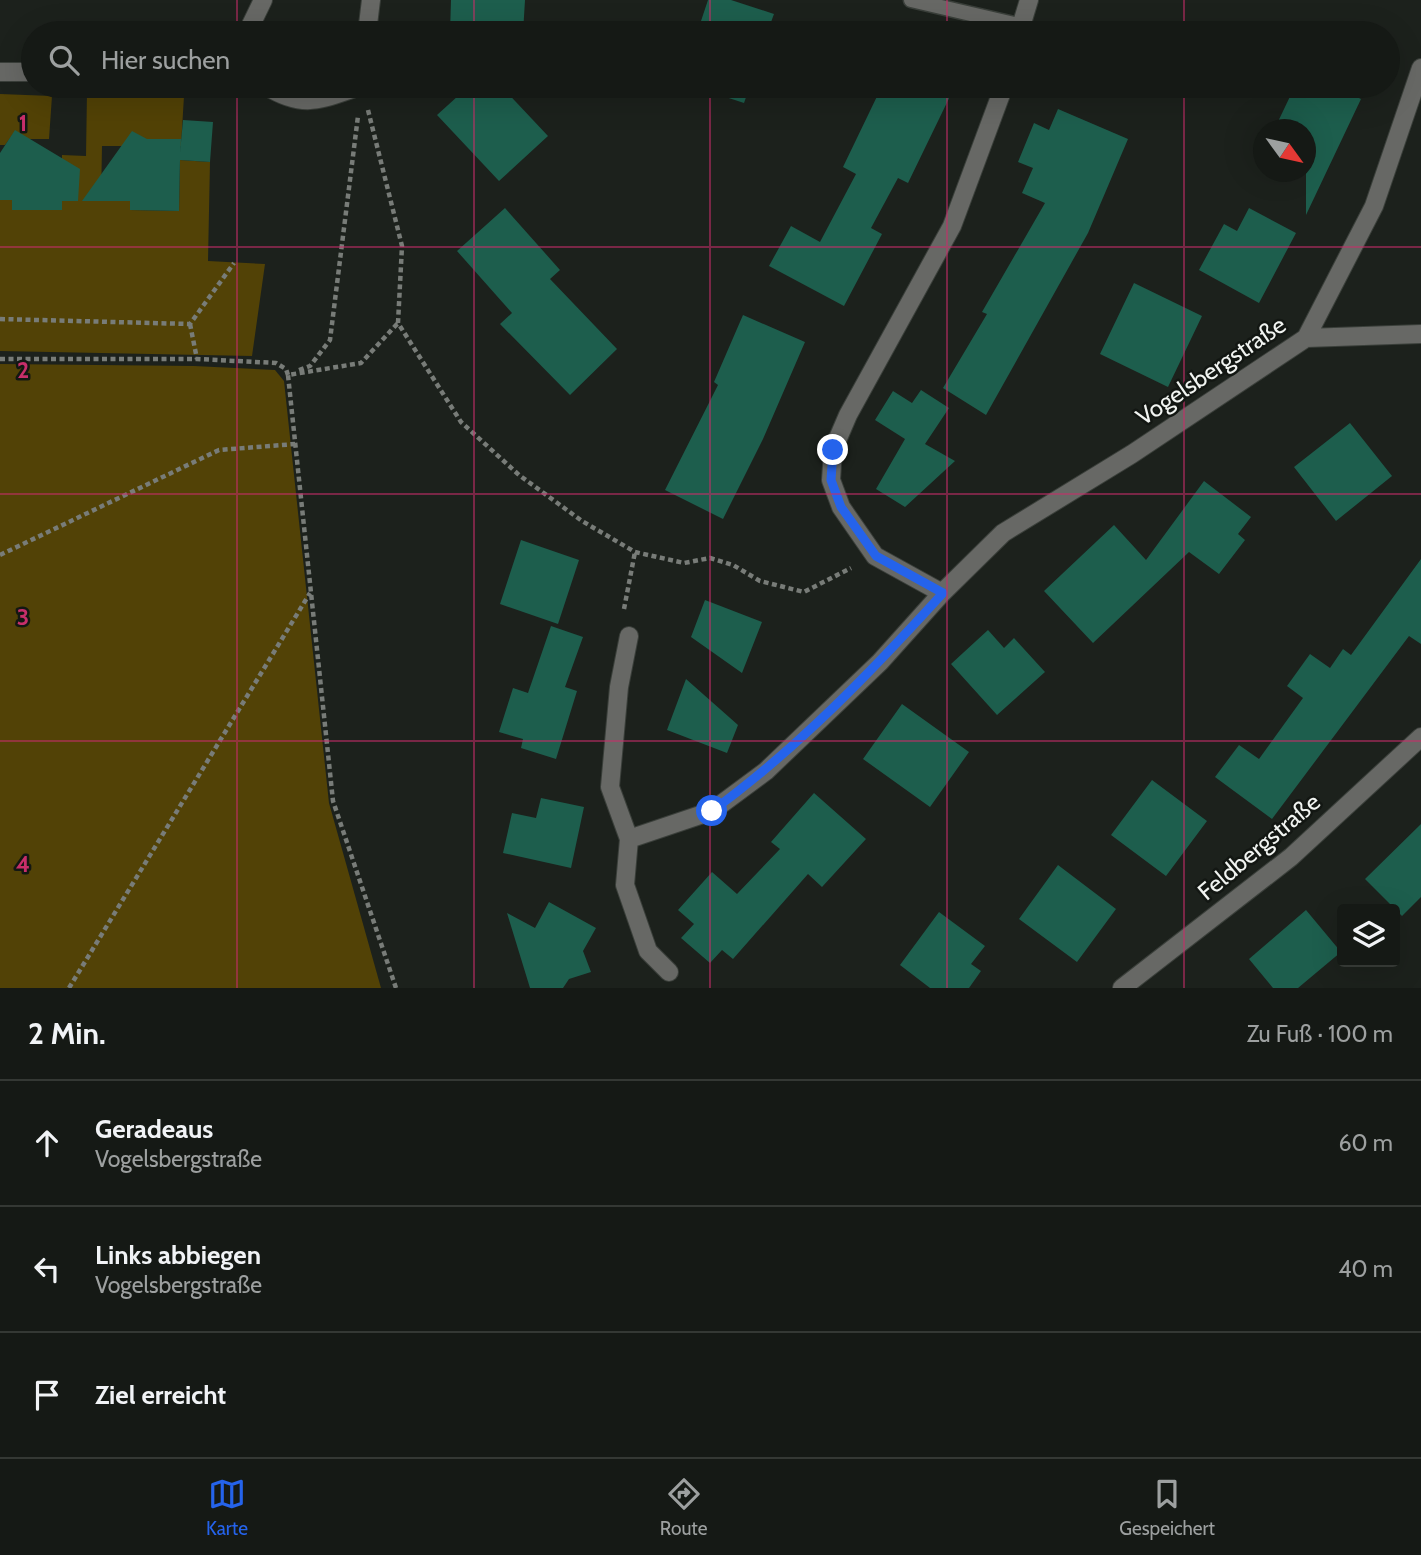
<!DOCTYPE html>
<html lang="de">
<head>
<meta charset="utf-8">
<style>
  :root { --surface:#151915; --page:#222622; --text:#f1f3f6; --muted:#9da0a0; --line:#343834; --accent:#2563eb }
  body { margin:0; font-family:Cabin,sans-serif; background:var(--page); color:var(--text) }
  .controls { position:absolute; right:21px; bottom:21px; display:grid; overflow:hidden; border-radius:7px; box-shadow:0 7px 28px #0002 }
  .controls button { width:63px; height:63px; display:grid; place-items:center; padding:0; border:0; border-bottom:2px solid var(--line); background:var(--surface); color:var(--text); font:35px sans-serif }
  .compass { position:absolute; left:1253px; top:119px; width:63px; height:63px; border-radius:50%; background:var(--surface); box-shadow:0 7px 28px #0002; rotate:123deg }
  .stop { position:absolute; width:21px; height:21px; margin:-16px; border:5px solid #2563eb; border-radius:50%; background:#fff }
  .stop.end { background:#2563eb; border-color:#fff; box-shadow:0 2px 7px #0008 }
  .list { margin:0; padding:0; list-style:none }
  h2 { display:flex; justify-content:space-between; align-items:center; height:91px; margin:0; padding:0 28px; font-size:30px }
  h2 small { font-size:23px; font-weight:400; color:var(--muted) }
  .list li { display:grid; grid-template-columns:46px 1fr auto; gap:21px; align-items:center; box-sizing:border-box; height:126px; padding:0 28px; border-top:2px solid var(--line) }
  .list b { display:block; font-size:26px; white-space:nowrap }
  .list p { margin:0; font-size:23px; white-space:nowrap; color:var(--muted) }
  .list em { font-size:23px; font-style:normal; color:var(--muted) }
  .icon { flex:none; width:38px; height:38px; fill:none; stroke:currentColor; stroke-width:2; stroke-linecap:round; stroke-linejoin:round }
  .map { position:relative; flex:none; width:1421px; height:988px; overflow:hidden }
  .search { position:absolute; background:var(--surface); box-shadow:0 7px 28px #0002; left:21px; right:21px; top:21px; height:77px; display:flex; align-items:center; gap:18px; box-sizing:border-box; padding:0 24px; border-radius:38px; color:var(--muted); font-size:26px }
  .sheet { height:469px; background:var(--surface) }
  nav { display:flex; justify-content:space-around; align-items:center; box-sizing:border-box; height:98px; border-top:2px solid var(--line); background:var(--surface); font-size:19px; color:var(--muted) }
  nav a { display:grid; justify-items:center; gap:4px }
  nav .on { color:var(--accent) }
  .map>svg:first-child { display:block }
</style>
</head>
<body>
<div class="map">
<svg width="1421" height="988" viewBox="0 0 1421 988">
  <rect width="100%" height="100%" fill="#1c211c"/>
  <!-- green -->
  <path fill="#524206" d="M 87,92 L 184,96 L 181,146 L 102,146 L 101,201 L 130,201 L 130,210 L 179,211 L 180,160 L 210,162 L 208,261 L 265,264 L 252,356 L 0,351 L 0,200 L 12,200 L 13,210 L 62,210 L 62,155 L 86,156 Z
    M 0,94 L 52,96 L 49,139 L 29,139 L 13,134 L 5,145 L 0,145 Z
    M 0,364 L 194,366 L 275,370 L 284,381 L 329,803 L 381,988 L 0,988 Z"/>
  <!-- building -->
  <path fill="#1d5e4d" d="M 451,0 L 525,0 L 523,33 L 450,33 Z
    M 708,0 L 731,0 L 774,14 L 767,33 L 697,33 Z
    M 469,86 L 501,86 L 548,136 L 499,181 L 437,115 Z
    M 692,86 L 750,86 L 744,103 Z
    M 882,86 L 955,86 L 908,183 L 898,178 L 871,228 L 882,234 L 844,306 L 769,266 L 791,226 L 820,242 L 856,174 L 843,167 Z
    M 1295,86 L 1333,86 L 1361,99 L 1306,215 L 1306,130 L 1274,130 Z
    M 1058,109 L 1128,139 L 1088,233 L 986,415 L 943,388 L 987,314 L 982,312 L 1045,203 L 1022,193 L 1033,168 L 1018,162 L 1034,123 L 1049,130 Z
    M 183,120 L 213,122 L 210,162 L 180,160 L 179,211 L 130,210 L 130,201 L 82,201 L 132,131 L 147,139 L 181,139 L 180,153 Z
    M 15,130 L 80,169 L 78,201 L 62,201 L 62,210 L 12,210 L 12,200 L 0,200 L 0,153 Z
    M 505,208 L 560,270 L 550,279 L 617,349 L 570,395 L 500,324 L 512,313 L 457,251 Z
    M 1249,208 L 1296,233 L 1259,303 L 1199,270 L 1224,224 L 1237,231 Z
    M 1134,283 L 1202,316 L 1168,387 L 1100,354 Z
    M 743,315 L 805,342 L 763,439 L 723,519 L 665,490 L 718,385 L 714,382 Z
    M 921,390 L 949,408 L 925,444 L 955,461 L 905,507 L 876,489 L 905,439 L 875,420 L 893,391 L 912,403 Z
    M 1350,423 L 1392,476 L 1336,521 L 1294,467 Z
    M 1204,481 L 1251,517 L 1238,534 L 1245,540 L 1219,574 L 1189,552 L 1093,643 L 1044,591 L 1114,525 L 1146,560 Z
    M 521,540 L 579,560 L 558,624 L 500,604 Z
    M 1421,559 L 1421,644 L 1409,636 L 1272,819 L 1215,777 L 1239,745 L 1259,759 L 1303,698 L 1287,686 L 1310,654 L 1330,668 L 1343,649 L 1351,655 Z
    M 705,600 L 762,622 L 742,673 L 691,637 Z
    M 551,626 L 583,637 L 565,687 L 577,691 L 556,759 L 521,748 L 523,739 L 499,732 L 513,688 L 528,693 Z
    M 988,630 L 1004,648 L 1014,638 L 1045,672 L 997,715 L 951,664 Z
    M 686,679 L 738,725 L 727,753 L 667,730 Z
    M 902,704 L 969,752 L 930,807 L 863,759 Z
    M 1152,780 L 1207,821 L 1166,876 L 1111,835 Z
    M 814,793 L 866,839 L 822,887 L 808,874 L 733,959 L 722,950 L 710,963 L 681,938 L 694,924 L 678,910 L 712,872 L 737,894 L 780,849 L 771,842 Z
    M 541,798 L 584,807 L 571,868 L 503,853 L 512,813 L 536,818 Z
    M 1421,824 L 1421,897 L 1402,916 L 1365,879 Z
    M 1058,865 L 1116,909 L 1077,962 L 1019,919 Z
    M 549,902 L 596,928 L 583,951 L 591,972 L 569,979 L 563,988 L 530,988 L 507,913 L 535,928 Z
    M 1306,910 L 1341,952 L 1298,988 L 1273,988 L 1249,959 Z
    M 939,912 L 985,946 L 971,964 L 981,971 L 969,988 L 930,988 L 900,965 Z"/>
  <g fill="none" stroke-linecap="round" stroke-linejoin="round">
    <!-- lane casing -->
    <g stroke="#3a3f3a" stroke-width="17">
      <path id="lane" d="M 911,0 L 1022,26"/>
    </g>
    <!-- street casing -->
    <g stroke="#3a3f3a" stroke-width="20">
      <path id="street" d="M 247,33 L 263,0
        M 367,33 L 371,0
        M 1019,33 L 1029,0
        M 0,72 L 33,72
        M 266,86 C 305,110 321,99 361,86
        M 1306,338 L 1421,334
        M 942,593 L 875,556 L 841,507 L 831,480 L 833,450 L 848,415 L 952,226 L 1004,86
        M 629,636 L 619,687 L 610,787 L 629,839 L 712,811 L 766,771 L 880,662 L 942,593 L 1003,533 L 1132,454 L 1306,338 L 1374,206 L 1421,68
        M 629,839 L 625,885 L 648,951 L 669,972
        M 1122,988 L 1291,857 L 1421,737"/>
    </g>
    <!-- path -->
    <path stroke="#787c78" stroke-width="4.5" stroke-dasharray="5 3.5" stroke-linecap="butt" d="M 368,110 L 402,246 L 398,323 L 461,422 L 519,475 L 582,521 L 635,552 L 684,563 L 710,558 L 733,565 L 760,581 L 804,592 L 851,568
      M 0,319 L 190,324 L 234,263
      M 190,324 L 197,359
      M 0,359 L 197,359 L 276,363 L 286,369 L 288,375 L 291,374
      M 299,370 L 310,366 L 330,340 L 358,116
      M 0,555 L 219,450 L 295,444
      M 624,609 L 635,552
      M 69,988 L 310,593
      M 396,988 L 333,801 L 288,375 L 361,363 L 398,323"/>
    <!-- lane -->
    <use href="#lane" stroke="#676865" stroke-width="14"/>
    <!-- street -->
    <use href="#street" stroke="#676865" stroke-width="18"/>
  </g>
  <g fill="none" stroke-linecap="round" stroke-linejoin="round">
    <!-- route -->
    <path stroke="#2563eb" stroke-width="9" d="M 712,811 C 798,748 871,672 943,593 L 876,556 L 841,507 L 831,480 L 833,450"/>
  </g>
  <!-- grid -->
  <path fill="none" stroke="#c72e6a" stroke-width="2" stroke-opacity="0.55" d="M 237,0 L 237,33M 474,0 L 474,33M 710,0 L 710,33M 947,0 L 947,33M 1184,0 L 1184,33M 237,86 L 237,988M 474,86 L 474,988M 710,86 L 710,988M 947,86 L 947,988M 1184,86 L 1184,988M 0,247 L 1421,247M 0,494 L 1421,494M 0,741 L 1421,741"/>
  <g text-anchor="middle" stroke-width="5" stroke-linejoin="round" paint-order="stroke">
    <!-- street labels -->
    <g font-size="24" fill="#f1f4f1" stroke="#131713">
      <text transform="translate(1211 371) rotate(-34)" y="8">Vogelsbergstraße</text>
      <text transform="translate(1259 847) rotate(-40)" y="8">Feldbergstraße</text>
    </g>
  </g>
  <g font-size="23" text-anchor="middle" font-weight="bold" fill="#c72e6a" stroke="#131713" stroke-width="5" stroke-linejoin="round" paint-order="stroke">
    <text x="23" y="131">1</text>
    <text x="23" y="378">2</text>
    <text x="23" y="625">3</text>
    <text x="23" y="872">4</text>
  </g>
</svg>
<div class="controls">
<button><svg class="icon" aria-label="layers" viewBox="0 0 24 24"><path d="M12 4l9 5-9 5-9-5zM3 14l9 5 9-5"/></svg></button>
</div>
<svg class="compass" viewBox="-18 -18 36 36"><path d="M0-13l5 13h-10z" fill="#e53935"/><path d="M0 13l5-13h-10z" fill="#9da0a0"/></svg>
<div class="stop" style="left:712px;top:811px"></div>
<div class="stop end" style="left:833px;top:450px"></div>
<div class="search"><svg class="icon" aria-label="search" viewBox="0 0 24 24"><circle cx="10" cy="10" r="6"/><path d="M15 15l6 6"/></svg>Hier suchen</div>
</div>
<section class="sheet">
<h2>2 Min.<small>Zu Fuß · 100 m</small></h2>
<ul class="list">
<li><svg class="icon" aria-label="ahead" viewBox="0 0 24 24"><path d="M12 20V5M6 11l6-6 6 6"/></svg><div><b>Geradeaus</b><p>Vogelsbergstraße</p></div><em>60 m</em></li>
<li><svg class="icon" aria-label="left" viewBox="0 0 24 24"><path d="M17 20v-9H6M10 6l-5 5 5 5"/></svg><div><b>Links abbiegen</b><p>Vogelsbergstraße</p></div><em>40 m</em></li>
<li><svg class="icon" aria-label="arrive" viewBox="0 0 24 24"><path d="M6 21V4h12l-3 4 3 4H6"/></svg><div><b>Ziel erreicht</b></div></li>
</ul>
</section>
<nav>
<a class="on"><svg class="icon" aria-label="map" viewBox="0 0 24 24"><path d="M3 6l6-2 6 2 6-2v14l-6 2-6-2-6 2zM9 4v14M15 6v14"/></svg>Karte</a>
<a><svg class="icon" aria-label="directions" viewBox="0 0 24 24"><path d="M12 3l9 9-9 9-9-9zM9 14v-3h6M13 9l2 2-2 2"/></svg>Route</a>
<a><svg class="icon" aria-label="saved" viewBox="0 0 24 24"><path d="M7 4h10v16l-5-4-5 4z"/></svg>Gespeichert</a>
</nav>
</body>
</html>
